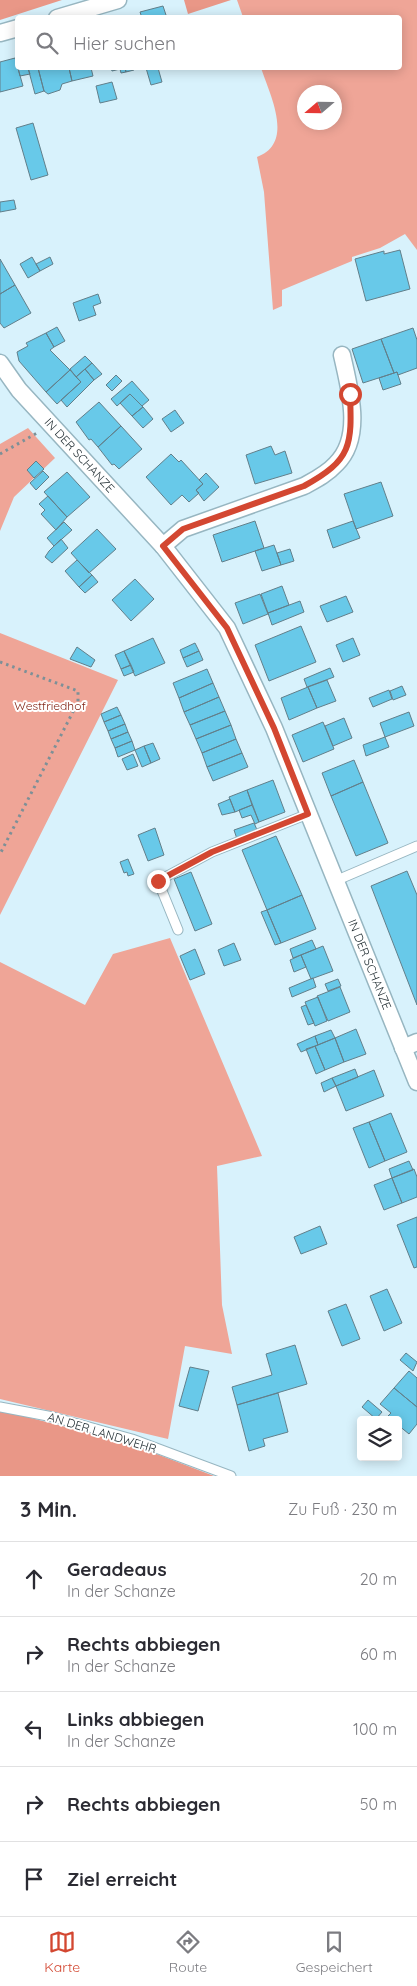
<!DOCTYPE html>
<html lang="de">
<head>
<meta charset="utf-8">
<style>
  :root { --surface:#fff; --page:#f7f7f7; --text:#2b2b33; --muted:#7c7c81; --line:#e1e1e2; --accent:#d34731 }
  body { margin:0; font-family:Quicksand,sans-serif; background:var(--page); color:var(--text) }
  .controls { position:absolute; right:15px; bottom:15px; display:grid; overflow:hidden; border-radius:5px; box-shadow:0 2px 12px #0003 }
  .controls button { width:45px; height:45px; display:grid; place-items:center; padding:0; border:0; border-bottom:1px solid var(--line); background:var(--surface); color:var(--text); font:25px sans-serif }
  .compass { position:absolute; left:297px; top:85px; width:45px; height:45px; border-radius:50%; background:var(--surface); box-shadow:0 2px 12px #0003; rotate:250deg }
  .stop { position:absolute; width:15px; height:15px; margin:-11px; border:4px solid #d34731; border-radius:50%; background:#fff }
  .stop.end { background:#d34731; border-color:#fff; box-shadow:0 1px 5px #0008 }
  .list { margin:0; padding:0; list-style:none }
  h2 { display:flex; justify-content:space-between; align-items:center; height:65px; margin:0; padding:0 20px; font-size:21px }
  h2 small { font-size:16px; font-weight:400; color:var(--muted) }
  .list li { display:grid; grid-template-columns:32px 1fr auto; gap:15px; align-items:center; box-sizing:border-box; height:75px; padding:0 20px; border-top:1px solid var(--line) }
  .list b { display:block; font-size:19px; white-space:nowrap }
  .list p { margin:0; font-size:16px; white-space:nowrap; color:var(--muted) }
  .list em { font-size:16px; font-style:normal; color:var(--muted) }
  .icon { flex:none; width:28px; height:28px; fill:none; stroke:currentColor; stroke-width:2; stroke-linecap:round; stroke-linejoin:round }
  .map { position:relative; flex:none; width:417px; height:1476px; overflow:hidden }
  .search { position:absolute; background:var(--surface); box-shadow:0 2px 12px #0003; left:15px; right:15px; top:15px; height:55px; display:flex; align-items:center; gap:12px; box-sizing:border-box; padding:0 18px; border-radius:5px; color:var(--muted); font-size:19px }
  .sheet { height:440px; background:var(--surface) }
  nav { display:flex; justify-content:space-around; align-items:center; box-sizing:border-box; height:70px; border-top:1px solid var(--line); background:var(--surface); font-size:14px; color:var(--muted) }
  nav a { display:grid; justify-items:center; gap:2px }
  nav .on { color:var(--accent) }
  .map>svg:first-child { display:block }
</style>
</head>
<body>
<div class="map">
<svg width="417" height="1476" viewBox="0 0 417 1476">
  <rect width="100%" height="100%" fill="#d8f2fc"/>
  <!-- green -->
  <path fill="#efa597" fill-rule="evenodd" d="M 237,0 L 417,0 L 417,250 L 405,234 L 380,248 L 352,257 L 352,261 L 282,290 L 282,306 L 273,310 L 264,192 L 257,157 C 295,143 270,95 261,68 L 400,68 L 400,18 L 243,17 ZM 334,92 L 334,122 L 304,122 L 304,92 Z
    M 28,428 L 55,458 L 14,497 L 0,531 L 0,444 Z
    M 0,633 L 118,680 L 0,915 Z
    M 170,938 L 262,1156 L 217,1166 L 222,1305 L 232,1354 L 185,1346 L 168,1439 L 0,1399 L 0,962 L 85,1005 L 113,954 Z"/>
  <!-- forest -->
  <path fill="#e99787" d="M 0,0 L 62,0 L 0,20 Z
    M 184,0 L 231,0 L 188,14 Z
    M 0,1410 L 128,1443 L 214,1476 L 0,1476 Z"/>
  <!-- building -->
  <path fill="#68c9e9" stroke="#627f8a" d="M 163,6 L 167,18 L 142,18 L 140,12 Z
    M 15,58 L 23,86 L 0,92 L 0,62 Z
    M 18,68 L 28,68 L 30,74 L 20,76 Z
    M 28,68 L 38,68 L 44,91 L 35,94 Z
    M 38,68 L 69,68 L 72,81 L 62,84 L 60,90 L 48,94 L 44,91 Z
    M 69,68 L 91,68 L 93,76 L 72,81 Z
    M 111,68 L 125,68 L 126,72 L 121,73 L 120,69 L 112,71 Z
    M 125,68 L 133,68 L 134,70 L 126,72 Z
    M 146,68 L 158,68 L 162,82 L 151,85 Z
    M 112,82 L 117,99 L 100,103 L 96,86 Z
    M 33,123 L 48,175 L 31,180 L 16,128 Z
    M 14,200 L 16,209 L 0,212 L 0,202 Z
    M 400,250 L 410,289 L 366,301 L 355,259 L 384,251 L 384,254 Z
    M 32,257 L 40,271 L 28,278 L 20,264 Z
    M 50,257 L 53,264 L 40,271 L 36,264 Z
    M 0,259 L 15,285 L 0,294 Z
    M 15,285 L 31,313 L 4,328 L 0,323 L 0,294 Z
    M 98,294 L 101,303 L 93,306 L 96,315 L 79,321 L 73,303 Z
    M 57,327 L 65,341 L 54,347 L 46,333 Z
    M 413,328 L 417,340 L 417,368 L 398,375 L 397,372 L 394,373 L 381,339 Z
    M 46,333 L 54,347 L 50,350 L 70,370 L 46,392 L 19,361 L 17,352 L 28,346 L 26,343 Z
    M 381,339 L 394,373 L 363,383 L 352,349 Z
    M 85,356 L 92,363 L 76,377 L 70,369 Z
    M 92,363 L 102,374 L 94,380 L 85,369 Z
    M 85,369 L 94,380 L 67,407 L 61,400 L 81,382 L 76,377 Z
    M 70,370 L 81,382 L 57,404 L 46,392 Z
    M 397,372 L 401,384 L 383,390 L 379,378 Z
    M 116,375 L 122,381 L 112,391 L 106,385 Z
    M 132,381 L 149,400 L 142,406 L 130,394 L 117,406 L 111,399 Z
    M 130,394 L 143,407 L 132,416 L 120,403 Z
    M 99,402 L 121,426 L 98,447 L 91,439 L 89,440 L 76,422 Z
    M 143,407 L 153,419 L 143,428 L 132,416 Z
    M 175,410 L 184,423 L 171,432 L 162,419 Z
    M 121,426 L 142,449 L 119,469 L 114,464 L 112,465 L 98,447 Z
    M 271,446 L 275,455 L 285,451 L 292,473 L 255,484 L 246,455 Z
    M 171,454 L 179,462 L 181,460 L 203,484 L 196,490 L 199,493 L 189,502 L 182,495 L 171,505 L 146,477 Z
    M 36,461 L 44,469 L 34,478 L 27,470 Z
    M 43,471 L 49,477 L 36,490 L 30,483 Z
    M 67,472 L 90,497 L 67,517 L 44,492 Z
    M 206,473 L 219,487 L 204,501 L 196,490 L 203,484 L 199,480 Z
    M 381,482 L 393,516 L 356,529 L 344,494 Z
    M 48,496 L 67,517 L 56,530 L 41,514 L 45,510 L 39,504 Z
    M 255,521 L 264,548 L 222,562 L 213,535 Z
    M 353,521 L 360,538 L 333,548 L 327,530 Z
    M 64,522 L 72,530 L 54,546 L 47,538 Z
    M 97,529 L 116,549 L 89,573 L 71,553 Z
    M 61,539 L 68,548 L 52,563 L 45,557 L 49,551 Z
    M 274,545 L 281,565 L 262,571 L 255,551 Z
    M 290,549 L 294,561 L 281,565 L 277,553 Z
    M 77,560 L 92,575 L 79,587 L 65,571 Z
    M 92,575 L 98,582 L 85,593 L 79,587 Z
    M 135,579 L 154,599 L 131,621 L 112,600 Z
    M 282,586 L 289,605 L 268,613 L 261,594 Z
    M 260,594 L 268,614 L 243,624 L 235,603 Z
    M 346,596 L 353,612 L 327,622 L 320,606 Z
    M 300,601 L 304,612 L 272,625 L 268,613 Z
    M 301,626 L 316,662 L 269,681 L 255,645 Z
    M 153,638 L 165,663 L 135,676 L 124,651 Z
    M 353,638 L 360,655 L 343,662 L 336,645 Z
    M 195,643 L 199,651 L 183,658 L 180,650 Z
    M 77,647 L 95,660 L 91,667 L 70,659 Z
    M 124,651 L 131,665 L 121,669 L 115,655 Z
    M 199,651 L 203,660 L 187,667 L 183,658 Z
    M 131,665 L 134,672 L 124,676 L 121,669 Z
    M 330,668 L 334,677 L 307,687 L 304,679 Z
    M 207,669 L 213,683 L 179,698 L 173,683 Z
    M 327,680 L 336,701 L 317,708 L 308,687 Z
    M 213,683 L 219,697 L 184,712 L 179,698 Z
    M 402,686 L 406,695 L 393,700 L 390,691 Z
    M 308,687 L 317,708 L 289,720 L 281,698 Z
    M 389,690 L 392,699 L 373,707 L 369,698 Z
    M 219,697 L 225,711 L 190,725 L 184,712 Z
    M 117,707 L 121,715 L 104,722 L 101,714 Z
    M 225,711 L 231,725 L 196,739 L 190,725 Z
    M 409,712 L 414,726 L 385,737 L 380,723 Z
    M 121,715 L 125,724 L 108,731 L 104,722 Z
    M 344,718 L 352,738 L 333,746 L 325,726 Z
    M 323,722 L 334,749 L 303,762 L 292,735 Z
    M 125,724 L 128,732 L 111,739 L 108,731 Z
    M 231,725 L 236,739 L 202,753 L 196,739 Z
    M 128,732 L 132,741 L 115,748 L 111,739 Z
    M 385,737 L 389,747 L 366,756 L 363,745 Z
    M 236,739 L 242,753 L 207,767 L 202,753 Z
    M 132,741 L 135,750 L 118,757 L 115,748 Z
    M 153,743 L 160,759 L 151,763 L 144,746 Z
    M 144,746 L 151,763 L 142,767 L 135,750 Z
    M 242,753 L 248,767 L 213,781 L 207,767 Z
    M 133,754 L 138,766 L 127,770 L 122,759 Z
    M 354,760 L 363,782 L 331,796 L 322,773 Z
    M 273,780 L 285,812 L 259,822 L 247,790 Z
    M 363,782 L 388,843 L 356,856 L 331,796 Z
    M 247,790 L 252,805 L 235,812 L 229,797 Z
    M 230,799 L 235,812 L 222,815 L 218,804 Z
    M 252,805 L 259,822 L 255,824 L 251,815 L 242,818 L 239,810 Z
    M 254,823 L 258,832 L 237,839 L 234,830 Z
    M 155,828 L 164,855 L 148,861 L 138,835 Z
    M 276,836 L 302,895 L 267,910 L 242,850 Z
    M 128,859 L 134,874 L 128,876 L 127,872 L 124,873 L 120,862 Z
    M 407,871 L 417,895 L 417,1005 L 371,886 Z
    M 191,872 L 212,924 L 195,931 L 174,879 Z
    M 302,895 L 316,929 L 281,943 L 267,910 Z
    M 267,910 L 281,943 L 275,945 L 261,912 Z
    M 312,940 L 316,949 L 293,958 L 290,949 Z
    M 234,943 L 241,960 L 224,966 L 218,950 Z
    M 323,946 L 333,971 L 311,979 L 301,955 Z
    M 195,949 L 205,974 L 190,980 L 180,956 Z
    M 301,955 L 306,967 L 294,972 L 290,960 Z
    M 313,978 L 316,987 L 292,997 L 289,988 Z
    M 338,979 L 341,986 L 328,991 L 325,984 Z
    M 340,987 L 350,1012 L 328,1021 L 317,996 Z
    M 318,997 L 327,1021 L 315,1026 L 305,1002 Z
    M 306,1005 L 314,1023 L 308,1025 L 301,1007 Z
    M 356,1029 L 366,1054 L 344,1062 L 335,1038 Z
    M 331,1030 L 335,1038 L 318,1045 L 315,1036 Z
    M 315,1036 L 318,1045 L 301,1052 L 297,1044 Z
    M 335,1038 L 344,1062 L 325,1070 L 315,1046 Z
    M 315,1046 L 325,1070 L 316,1074 L 306,1049 Z
    M 355,1069 L 358,1077 L 336,1086 L 332,1078 Z
    M 374,1070 L 384,1096 L 346,1111 L 336,1086 Z
    M 332,1078 L 336,1086 L 324,1092 L 321,1083 Z
    M 391,1113 L 407,1152 L 385,1161 L 369,1122 Z
    M 369,1122 L 385,1161 L 369,1168 L 353,1128 Z
    M 409,1161 L 413,1170 L 392,1178 L 389,1169 Z
    M 414,1169 L 417,1177 L 417,1197 L 402,1203 L 392,1178 Z
    M 392,1178 L 402,1203 L 384,1210 L 374,1185 Z
    M 417,1217 L 417,1267 L 414,1268 L 397,1225 Z
    M 320,1226 L 327,1244 L 301,1254 L 294,1237 Z
    M 387,1289 L 402,1323 L 384,1331 L 370,1296 Z
    M 346,1304 L 360,1339 L 342,1346 L 328,1311 Z
    M 295,1345 L 307,1384 L 237,1405 L 232,1387 L 272,1375 L 266,1354 Z
    M 406,1353 L 417,1362 L 413,1371 L 400,1360 Z
    M 190,1367 L 209,1371 L 198,1411 L 179,1406 Z
    M 409,1371 L 417,1378 L 417,1407 L 394,1388 Z
    M 394,1388 L 417,1407 L 417,1424 L 409,1434 L 398,1425 L 398,1420 L 393,1420 L 388,1416 L 391,1413 L 380,1404 Z
    M 278,1393 L 288,1432 L 263,1439 L 265,1446 L 249,1451 L 237,1405 Z
    M 368,1400 L 382,1412 L 376,1419 L 362,1407 Z"/>
  <g fill="none" stroke-linecap="round" stroke-linejoin="round">
    <!-- lane casing -->
    <g stroke="#97b6c1" stroke-width="11">
      <path id="lane" d="M 335,881 L 417,846
        M 178,930 L 158,881 L 212,852 L 308,814
        M 0,1407 L 53,1417 L 132,1439 L 231,1476"/>
    </g>
    <!-- street casing -->
    <g stroke="#97b6c1" stroke-width="19">
      <g id="street">
        <path d="M 57,18 L 118,0"/>
        <path d="M 0,33 L 18,28"/>
        <path id="s1" d="M 0,363 L 19,390 L 163,546 L 227,628 L 274,728 L 417,1082"/>
        <path d="M 163,546 L 183,529 L 304,486 C 315,480 327,474 336,464 C 364,437 349,387 342,355"/>
        <path d="M 403,1048 L 417,1042"/>
      </g>
    </g>
    <!-- path -->
    <path stroke="#7d9097" stroke-width="3" stroke-dasharray="2.5 4" stroke-linecap="butt" d="M 0,454 L 37,433
      M 0,662 L 78,691 L 78,702 L 0,854"/>
    <!-- lane -->
    <use href="#lane" stroke="#fff" stroke-width="9"/>
    <!-- street -->
    <use href="#street" stroke="#fff" stroke-width="16"/>
  </g>
  <g fill="none" stroke-linecap="round" stroke-linejoin="round">
    <!-- route -->
    <path stroke="#d34731" stroke-width="6" d="M 158,881 L 212,852 L 308,814 L 274,728 L 227,628 L 163,546 L 183,529 L 304,486 C 352,460 352,445 350,394"/>
  </g>
  <g text-anchor="middle" stroke-width="4" stroke-linejoin="round" paint-order="stroke">
    <!-- street labels -->
    <g font-size="12" fill="#232f34" stroke="#fff">
      <text dy="4" stroke="none"><textPath href="#s1" startOffset="122">IN DER SCHANZE</textPath></text>
      <text dy="4" stroke="none"><textPath href="#s1" startOffset="715">IN DER SCHANZE</textPath></text>
      <text transform="translate(102 1433) rotate(17)" y="4">AN DER LANDWEHR</text>
    </g>
    <!-- park labels -->
    <g font-size="12" fill="#812314" stroke="#fff">
      <text x="50" y="710">Westfriedhof</text>
    </g>
  </g>
</svg>
<div class="controls">
<button><svg class="icon" aria-label="layers" viewBox="0 0 24 24"><path d="M12 4l9 5-9 5-9-5zM3 14l9 5 9-5"/></svg></button>
</div>
<svg class="compass" viewBox="-18 -18 36 36"><path d="M0-13l5 13h-10z" fill="#e53935"/><path d="M0 13l5-13h-10z" fill="#7c7c81"/></svg>
<div class="stop" style="left:350px;top:394px"></div>
<div class="stop end" style="left:158px;top:881px"></div>
<div class="search"><svg class="icon" aria-label="search" viewBox="0 0 24 24"><circle cx="10" cy="10" r="6"/><path d="M15 15l6 6"/></svg>Hier suchen</div>
</div>
<section class="sheet">
<h2>3 Min.<small>Zu Fuß · 230 m</small></h2>
<ul class="list">
<li><svg class="icon" aria-label="ahead" viewBox="0 0 24 24"><path d="M12 20V5M6 11l6-6 6 6"/></svg><div><b>Geradeaus</b><p>In der Schanze</p></div><em>20 m</em></li>
<li><svg class="icon" aria-label="right" viewBox="0 0 24 24"><path d="M7 20v-9h11M14 6l5 5-5 5"/></svg><div><b>Rechts abbiegen</b><p>In der Schanze</p></div><em>60 m</em></li>
<li><svg class="icon" aria-label="left" viewBox="0 0 24 24"><path d="M17 20v-9H6M10 6l-5 5 5 5"/></svg><div><b>Links abbiegen</b><p>In der Schanze</p></div><em>100 m</em></li>
<li><svg class="icon" aria-label="right" viewBox="0 0 24 24"><path d="M7 20v-9h11M14 6l5 5-5 5"/></svg><div><b>Rechts abbiegen</b></div><em>50 m</em></li>
<li><svg class="icon" aria-label="arrive" viewBox="0 0 24 24"><path d="M6 21V4h12l-3 4 3 4H6"/></svg><div><b>Ziel erreicht</b></div></li>
</ul>
</section>
<nav>
<a class="on"><svg class="icon" aria-label="map" viewBox="0 0 24 24"><path d="M3 6l6-2 6 2 6-2v14l-6 2-6-2-6 2zM9 4v14M15 6v14"/></svg>Karte</a>
<a><svg class="icon" aria-label="directions" viewBox="0 0 24 24"><path d="M12 3l9 9-9 9-9-9zM9 14v-3h6M13 9l2 2-2 2"/></svg>Route</a>
<a><svg class="icon" aria-label="saved" viewBox="0 0 24 24"><path d="M7 4h10v16l-5-4-5 4z"/></svg>Gespeichert</a>
</nav>
</body>
</html>
